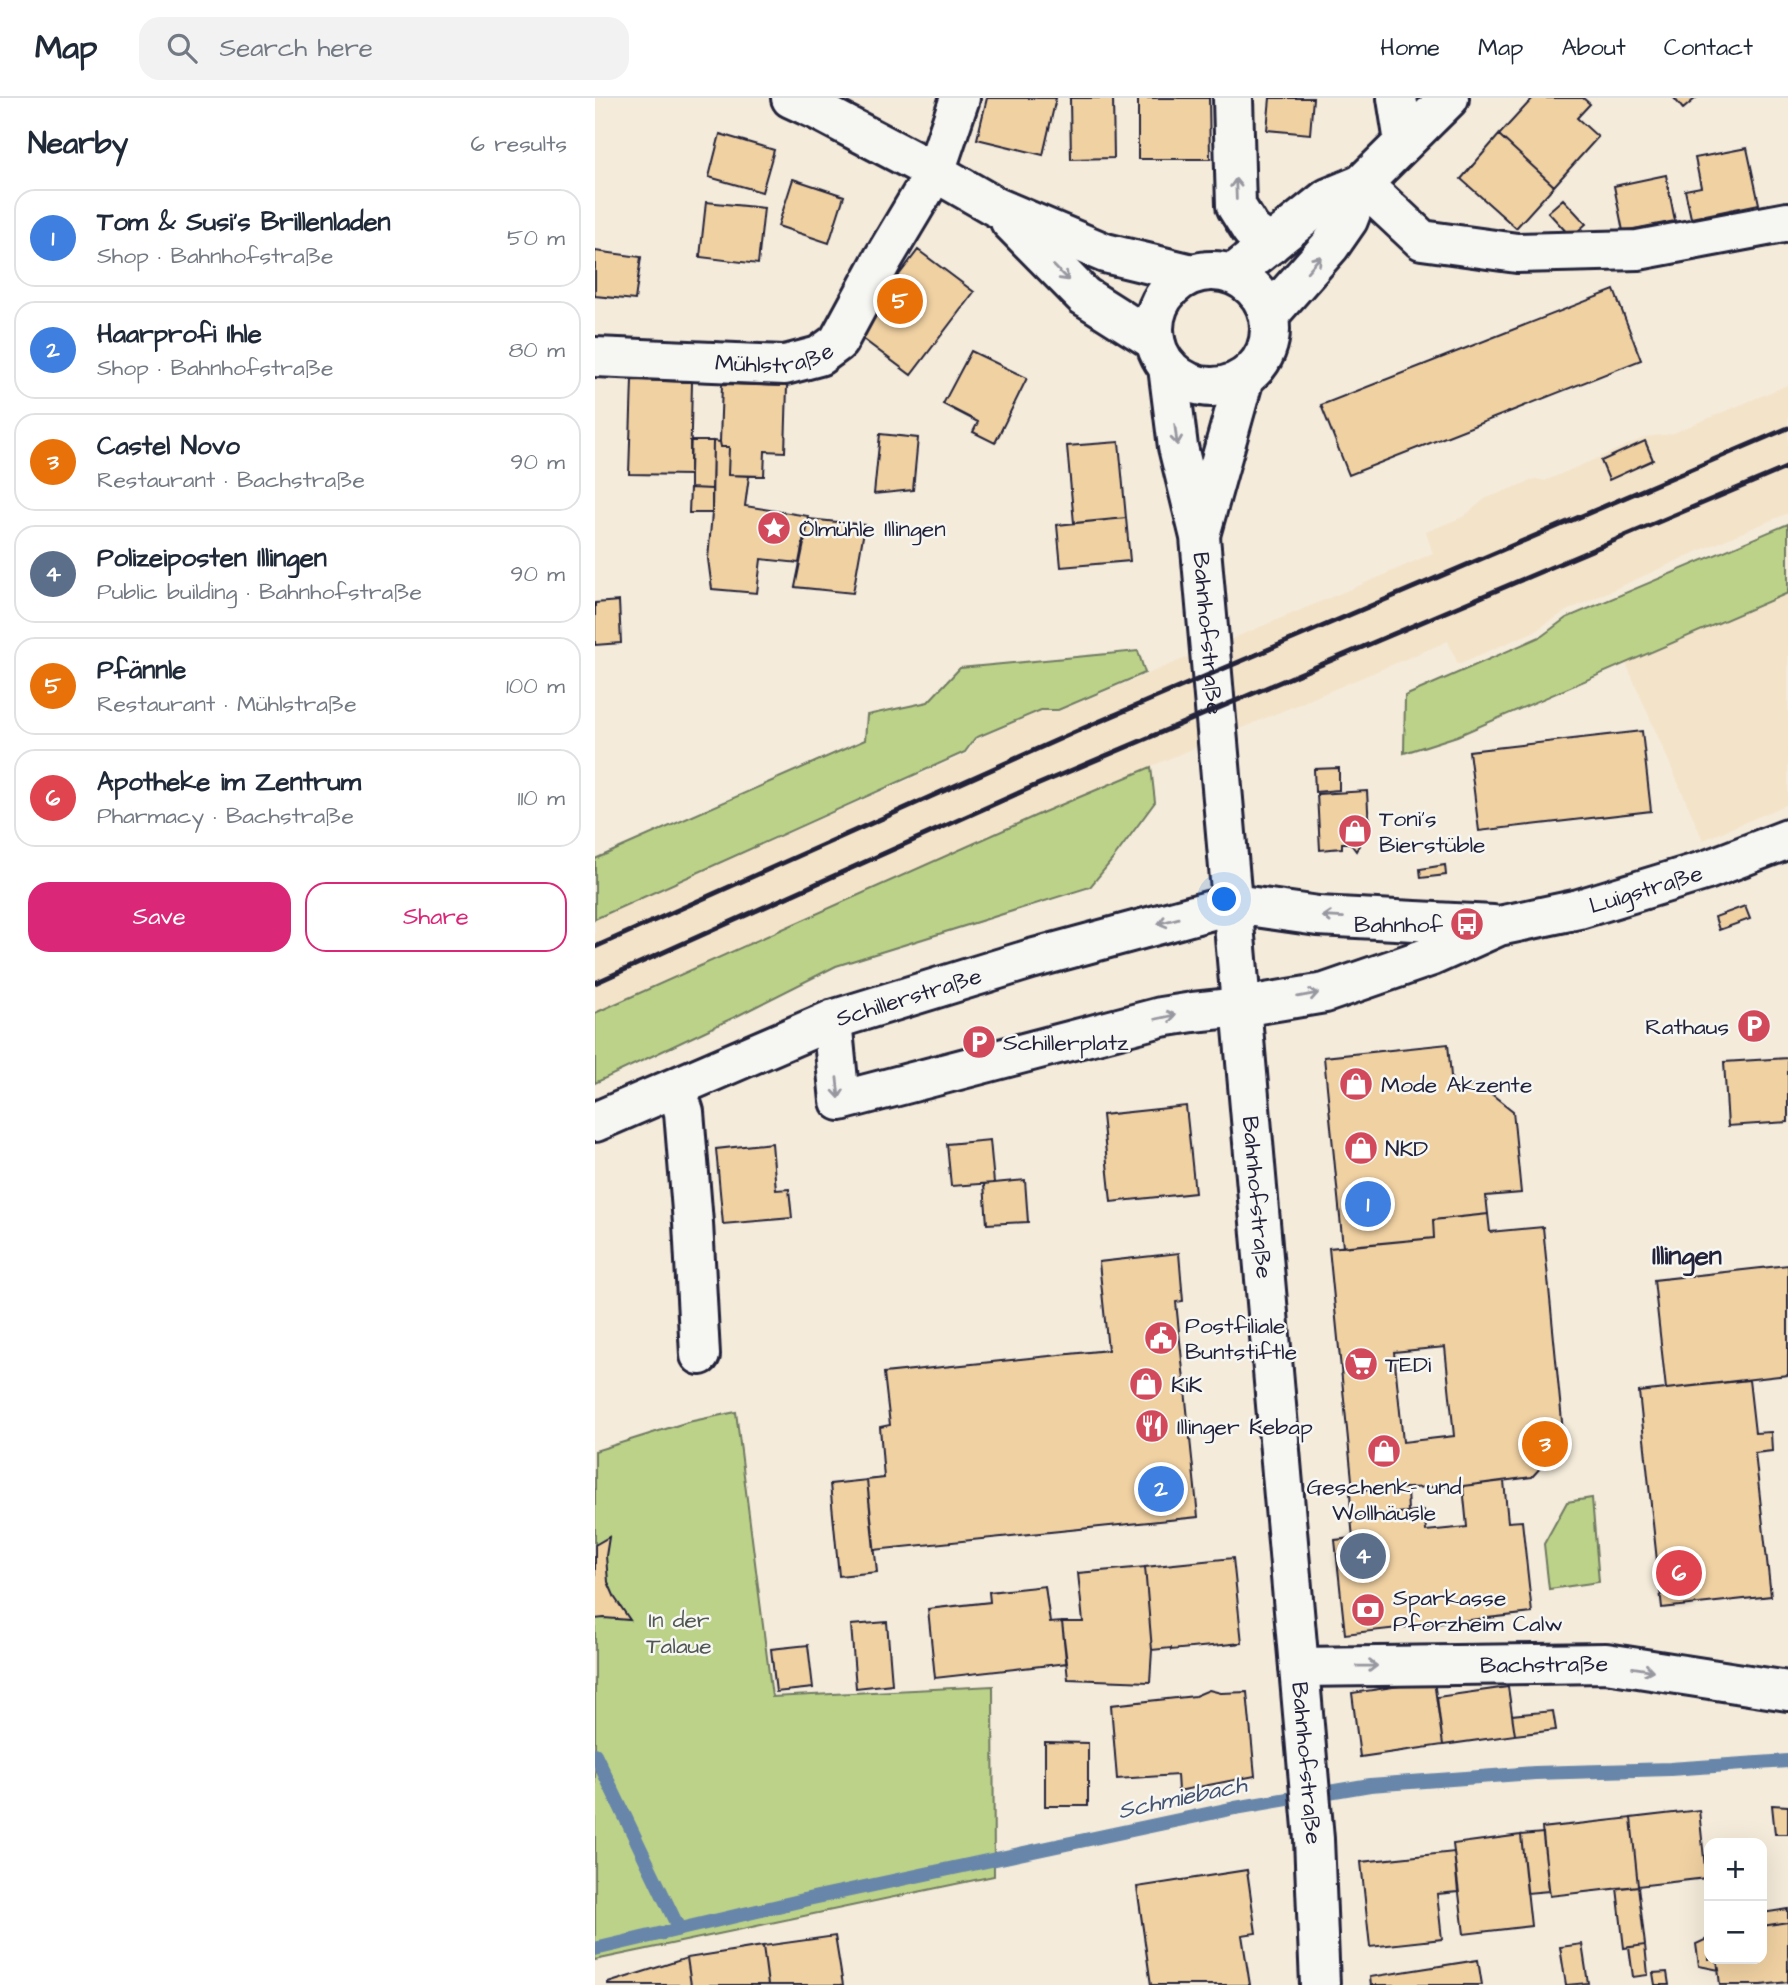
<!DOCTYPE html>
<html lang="en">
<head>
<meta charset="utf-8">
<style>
  :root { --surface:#fff; --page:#f2f2f3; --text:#1f2937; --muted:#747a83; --line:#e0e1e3; --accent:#db2777 }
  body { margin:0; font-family:"Architects Daughter",sans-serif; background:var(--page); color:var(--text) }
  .controls { position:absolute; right:21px; bottom:21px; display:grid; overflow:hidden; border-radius:14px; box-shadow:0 7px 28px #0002 }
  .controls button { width:63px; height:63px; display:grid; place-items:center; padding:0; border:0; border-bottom:2px solid var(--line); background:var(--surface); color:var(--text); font:35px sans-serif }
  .you { position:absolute; left:630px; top:802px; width:24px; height:24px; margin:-18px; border:5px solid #fff; border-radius:50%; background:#1a73e8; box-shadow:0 0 0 10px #1a73e833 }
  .badge { display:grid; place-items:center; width:46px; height:46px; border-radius:50%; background:var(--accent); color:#fff; font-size:23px; font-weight:700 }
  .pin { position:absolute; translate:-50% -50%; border:4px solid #fff; box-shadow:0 2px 7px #0006 }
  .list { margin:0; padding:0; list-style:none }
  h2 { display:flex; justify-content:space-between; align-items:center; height:91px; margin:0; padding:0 28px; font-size:30px }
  h2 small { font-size:23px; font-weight:400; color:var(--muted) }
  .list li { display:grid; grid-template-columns:46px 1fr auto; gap:21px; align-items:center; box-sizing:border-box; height:98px; margin:0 14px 14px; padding:0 14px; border:2px solid var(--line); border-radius:21px }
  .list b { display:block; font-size:26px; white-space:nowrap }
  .list p { margin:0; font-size:23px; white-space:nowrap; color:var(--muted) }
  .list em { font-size:23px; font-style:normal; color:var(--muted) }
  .actions { display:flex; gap:14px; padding:21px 28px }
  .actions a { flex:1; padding:16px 0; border:2px solid var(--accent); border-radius:21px; text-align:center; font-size:24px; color:var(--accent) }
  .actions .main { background:var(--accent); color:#fff }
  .icon { flex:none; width:38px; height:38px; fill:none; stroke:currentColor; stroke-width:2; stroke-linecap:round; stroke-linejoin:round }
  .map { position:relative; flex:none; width:1193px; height:1887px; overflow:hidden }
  header { display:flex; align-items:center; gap:42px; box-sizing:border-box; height:98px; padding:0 35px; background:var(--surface); border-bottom:2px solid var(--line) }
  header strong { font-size:33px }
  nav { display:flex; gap:38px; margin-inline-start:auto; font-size:24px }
  .search { width:490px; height:63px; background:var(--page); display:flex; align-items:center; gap:18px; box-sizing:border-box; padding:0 24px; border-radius:21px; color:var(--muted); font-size:26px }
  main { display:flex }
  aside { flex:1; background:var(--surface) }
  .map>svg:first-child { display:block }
</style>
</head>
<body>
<header>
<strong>Map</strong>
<div class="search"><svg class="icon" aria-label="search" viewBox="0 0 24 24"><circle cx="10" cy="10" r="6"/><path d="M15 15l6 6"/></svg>Search here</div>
<nav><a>Home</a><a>Map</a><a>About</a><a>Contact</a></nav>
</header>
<main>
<aside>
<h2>Nearby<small>6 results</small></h2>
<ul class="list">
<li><span class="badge" style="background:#3f7fe0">1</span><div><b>Tom &amp; Susi's Brillenladen</b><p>Shop · Bahnhofstraße</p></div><em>50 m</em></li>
<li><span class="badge" style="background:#3f7fe0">2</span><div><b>Haarprofi Ihle</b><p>Shop · Bahnhofstraße</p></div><em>80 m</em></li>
<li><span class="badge" style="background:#e8710a">3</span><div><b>Castel Novo</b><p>Restaurant · Bachstraße</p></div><em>90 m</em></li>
<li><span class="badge" style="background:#5c6f8a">4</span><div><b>Polizeiposten Illingen</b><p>Public building · Bahnhofstraße</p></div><em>90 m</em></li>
<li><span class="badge" style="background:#e8710a">5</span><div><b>Pfännle</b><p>Restaurant · Mühlstraße</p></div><em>100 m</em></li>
<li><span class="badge" style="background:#e0444e">6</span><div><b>Apotheke im Zentrum</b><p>Pharmacy · Bachstraße</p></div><em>110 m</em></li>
</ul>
<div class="actions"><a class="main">Save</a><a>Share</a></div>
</aside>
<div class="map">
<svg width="1193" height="1887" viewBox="0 0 1193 1887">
  <rect width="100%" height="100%" fill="#f4ebda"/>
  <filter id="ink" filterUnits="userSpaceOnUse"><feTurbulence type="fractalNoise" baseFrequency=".0143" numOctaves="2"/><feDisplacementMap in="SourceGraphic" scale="14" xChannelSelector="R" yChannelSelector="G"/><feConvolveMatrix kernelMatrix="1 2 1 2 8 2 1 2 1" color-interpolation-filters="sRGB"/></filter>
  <g filter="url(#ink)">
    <!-- built -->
    <path fill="#f3e3c9" d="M 1193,287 L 1193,415 L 1108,451 L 971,513 L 940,533 L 863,566 L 853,543 L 509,688 L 0,915 L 0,821 L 372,656 L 381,642 L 447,613 L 462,614 L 787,478 L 838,455 L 831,434 L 868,419 L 890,401 L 940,381 L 950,383 L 1051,339 L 1076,336 Z
      M 1193,495 L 1193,706 L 1108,742 L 1031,565 Z"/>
    <!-- green -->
    <path fill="#bcd289" stroke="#6f7a62" stroke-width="2" d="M 1193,426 L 1193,495 L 862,638 L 809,655 L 810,598 L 947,538 L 971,520 Z
      M 543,553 L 550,575 L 463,612 L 446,612 L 380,640 L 370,654 L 0,821 L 0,761 L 270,642 L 272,617 L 333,604 L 365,570 Z
      M 556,669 L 560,704 L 518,761 L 495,789 L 241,868 L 144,917 L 0,985 L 0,915 L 449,714 Z
      M 141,1314 L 177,1599 L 398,1588 L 399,1778 L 0,1862 L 0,1353 L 93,1324 Z
      M 997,1400 L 1004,1484 L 954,1491 L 949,1446 L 972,1404 Z"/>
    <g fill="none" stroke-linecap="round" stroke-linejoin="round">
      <!-- stream -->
      <path stroke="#6886a9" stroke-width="14" d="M 0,1656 L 84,1831
        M 0,1851 L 213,1801 L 640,1710 L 775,1687 L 940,1675 L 1075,1671 L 1193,1663"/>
    </g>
    <!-- building -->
    <path fill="#f0d1a2" stroke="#22223b" stroke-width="2" fill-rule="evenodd" d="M 392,0 L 461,0 L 448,57 L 382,41 Z
      M 475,0 L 518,0 L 519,60 L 476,61 Z
      M 543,0 L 614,0 L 615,61 L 543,61 Z
      M 675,0 L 718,0 L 715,36 L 672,32 Z
      M 938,0 L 988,0 L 995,6 L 982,20 L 1003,39 L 959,88 L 904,37 Z
      M 1079,0 L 1101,0 L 1088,11 Z
      M 125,36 L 179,52 L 167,94 L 114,79 Z
      M 904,37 L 959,88 L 921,130 L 866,81 Z
      M 1152,50 L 1164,106 L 1096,120 L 1090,92 L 1106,89 L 1100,60 Z
      M 1071,77 L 1080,123 L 1028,133 L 1019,88 Z
      M 198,81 L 249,98 L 234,145 L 183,128 Z
      M 968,101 L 991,126 L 976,139 L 953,114 Z
      M 111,104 L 169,110 L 163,166 L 105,159 Z
      M 323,152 L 379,194 L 316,277 L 260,235 Z
      M 0,153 L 46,159 L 40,202 L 0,198 Z
      M 1019,192 L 1046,262 L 754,377 L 726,307 Z
      M 376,253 L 432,280 L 400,345 L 378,334 L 383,324 L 348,306 Z
      M 37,282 L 97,284 L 95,377 L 34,376 Z
      M 127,286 L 192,288 L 190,354 L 170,353 L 169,378 L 133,377 L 134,349 L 126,349 L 125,344 Z
      M 285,336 L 323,340 L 318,392 L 279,396 Z
      M 95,343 L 118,343 L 117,391 L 95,390 Z
      M 118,343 L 125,344 L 126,349 L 134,349 L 133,377 L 154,378 L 150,408 L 213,418 L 204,465 L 166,461 L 162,495 L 117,491 L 113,461 L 117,415 Z
      M 1050,343 L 1058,362 L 1014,382 L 1006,363 Z
      M 524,344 L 531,420 L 479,425 L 472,348 Z
      M 95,390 L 117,391 L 117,415 L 94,415 Z
      M 531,420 L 535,463 L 466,469 L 462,427 Z
      M 214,421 L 270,427 L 258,495 L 200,489 Z
      M 24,503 L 26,545 L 0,547 L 0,505 Z
      M 1047,633 L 1056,713 L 884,733 L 874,653 Z
      M 744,670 L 744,692 L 720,694 L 719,671 Z
      M 772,693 L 774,730 L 761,753 L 755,745 L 747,745 L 747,750 L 725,752 L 722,696 Z
      M 850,767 L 851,777 L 826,780 L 825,771 Z
      M 1150,808 L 1155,821 L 1124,832 L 1120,819 Z
      M 853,946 L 857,989 L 885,987 L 918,1013 L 926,1095 L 891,1098 L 893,1116 L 838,1122 L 839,1140 L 748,1149 L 729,959 Z
      M 1193,960 L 1193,1024 L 1133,1028 L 1129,964 Z
      M 591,1008 L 600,1095 L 516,1104 L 507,1017 Z
      M 395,1042 L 399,1085 L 356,1088 L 352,1046 Z
      M 177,1045 L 181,1092 L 194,1091 L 197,1120 L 128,1126 L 121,1051 Z
      M 430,1082 L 433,1124 L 392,1126 L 389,1086 Z
      M 893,1116 L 895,1134 L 948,1129 L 969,1344 L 937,1379 L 868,1388 L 758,1392 L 734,1150 L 839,1140 L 838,1122 ZM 850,1249 L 859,1338 L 808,1344 L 799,1254 Z
      M 584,1155 L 588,1203 L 581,1204 L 603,1419 L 279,1452 L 272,1382 L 289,1380 L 285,1329 L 295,1327 L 289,1275 L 513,1252 L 504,1164 Z
      M 1193,1167 L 1193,1277 L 1071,1291 L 1059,1182 Z
      M 1154,1282 L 1160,1335 L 1176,1334 L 1177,1353 L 1160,1355 L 1176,1498 L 1067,1510 L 1044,1294 Z
      M 272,1382 L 282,1474 L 244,1478 L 235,1386 Z
      M 909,1383 L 913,1424 L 927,1423 L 937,1515 L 750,1536 L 740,1442 L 758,1440 L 756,1420 L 829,1412 L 831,1433 L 872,1429 L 868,1388 Z
      M 812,1390 L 813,1414 L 756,1420 L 755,1392 Z
      M 14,1439 L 11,1458 L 13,1484 L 20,1500 L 35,1522 L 9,1520 L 0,1521 L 0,1447 Z
      M 638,1460 L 647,1545 L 576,1552 L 576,1550 L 557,1552 L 550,1469 Z
      M 550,1469 L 557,1552 L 555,1584 L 473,1581 L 467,1524 L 488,1524 L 483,1475 Z
      M 450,1488 L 455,1525 L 467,1524 L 472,1565 L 340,1580 L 333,1511 L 395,1504 L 394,1494 Z
      M 292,1524 L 297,1586 L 261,1590 L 256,1527 Z
      M 213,1547 L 218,1590 L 181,1594 L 176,1551 Z
      M 839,1583 L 848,1647 L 765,1659 L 757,1595 Z
      M 913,1589 L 920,1637 L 848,1647 L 842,1599 Z
      M 614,1592 L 626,1595 L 652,1594 L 660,1678 L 583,1693 L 582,1677 L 522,1681 L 516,1607 L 600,1598 Z
      M 958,1613 L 961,1632 L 920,1637 L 917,1617 Z
      M 450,1644 L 493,1645 L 493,1708 L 450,1708 Z
      M 1177,1707 L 1193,1708 L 1193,1736 L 1180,1736 Z
      M 1104,1712 L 1111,1780 L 1043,1788 L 1036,1720 Z
      M 1036,1720 L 1043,1788 L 955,1798 L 947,1730 Z
      M 948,1735 L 954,1793 L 932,1795 L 926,1737 Z
      M 926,1737 L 936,1828 L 869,1836 L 858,1746 Z
      M 859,1754 L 863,1794 L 842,1796 L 847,1841 L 775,1849 L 766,1764 Z
      M 652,1772 L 661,1835 L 647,1837 L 655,1887 L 556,1887 L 542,1789 Z
      M 1043,1788 L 1050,1847 L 1029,1850 L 1022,1790 Z
      M 1193,1811 L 1193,1824 L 1167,1828 L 1167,1815 Z
      M 1193,1824 L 1193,1884 L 1166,1887 L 1125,1887 L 1122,1861 L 1167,1861 L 1167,1828 Z
      M 240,1838 L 248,1887 L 173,1887 L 168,1848 Z
      M 1114,1840 L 1114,1861 L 1122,1861 L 1124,1872 L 1104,1868 L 1101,1846 Z
      M 987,1846 L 993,1885 L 971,1887 L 965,1849 Z
      M 1050,1847 L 1053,1877 L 1038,1879 L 1034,1849 Z
      M 168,1848 L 173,1887 L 96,1887 L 92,1860 Z
      M 92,1860 L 96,1887 L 13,1887 L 13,1885 Z
      M 883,1862 L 887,1887 L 776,1887 L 775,1879 Z
      M 1072,1874 L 1074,1887 L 1060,1887 L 1058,1875 Z"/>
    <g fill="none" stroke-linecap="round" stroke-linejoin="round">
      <!-- minor casing -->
      <g stroke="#22223b" stroke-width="44">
        <g id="minor">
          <path d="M 196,0 L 222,12 L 340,74 L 401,109 L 510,155 L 597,176"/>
          <path d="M 638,0 L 641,108 L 656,132 L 675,147"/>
          <path d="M 802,0 L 809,44"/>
          <path d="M 767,86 L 827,142 L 922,155 L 1043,152 L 1193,124"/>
          <path d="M 415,123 L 489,198 L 560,243"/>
          <circle cx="617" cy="231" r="58"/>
          <path d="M 638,176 L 733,100 L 767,86 L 854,0"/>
          <path d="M 674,217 L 735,148 L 753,122 L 767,86"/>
          <path id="s1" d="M 0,259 L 190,267 L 224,258 L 243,244 L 288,161 L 340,74 L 365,0"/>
          <path id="s2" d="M 573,269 L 583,349 L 605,439 L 611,507 L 719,1741 L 725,1887"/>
          <path d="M 605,437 L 649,280"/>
          <path id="s3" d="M 237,922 L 245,1003 L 566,919 L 598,914 L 646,909 L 730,895 L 837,858 L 904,828 L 984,811 L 1112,772 L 1193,741"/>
          <path d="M 81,990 L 89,1014 L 98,1125 L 105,1257"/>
          <path id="s4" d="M 0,1024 L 237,922 L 436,861 L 639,806 L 723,818 L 898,827"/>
          <path id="s5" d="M 704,1569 L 1011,1565 L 1193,1593"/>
        </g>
      </g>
      <!-- minor -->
      <use href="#minor" stroke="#f6f6f2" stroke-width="38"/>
      <!-- rail -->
      <path stroke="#22223b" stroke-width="5" d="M 0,849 L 489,630 L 1193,330
        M 0,885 L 437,689 L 1193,369"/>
    </g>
    <!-- one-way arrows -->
    <defs><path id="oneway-shaft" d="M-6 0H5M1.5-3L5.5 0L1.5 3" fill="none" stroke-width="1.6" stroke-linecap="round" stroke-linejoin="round" transform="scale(1.75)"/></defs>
    <g stroke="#9797a0">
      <use href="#oneway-shaft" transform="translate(641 91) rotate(-92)"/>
      <use href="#oneway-shaft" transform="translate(719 166) rotate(-49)"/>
      <use href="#oneway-shaft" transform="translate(466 175) rotate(45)"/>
      <use href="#oneway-shaft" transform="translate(581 337) rotate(83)"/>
      <use href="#oneway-shaft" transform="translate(738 819) rotate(-177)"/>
      <use href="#oneway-shaft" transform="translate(573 823) rotate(165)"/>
      <use href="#oneway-shaft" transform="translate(713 897) rotate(-10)"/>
      <use href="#oneway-shaft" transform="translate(571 919) rotate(-12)"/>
      <use href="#oneway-shaft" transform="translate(243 990) rotate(84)"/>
      <use href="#oneway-shaft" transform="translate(772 1568) rotate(-1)"/>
      <use href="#oneway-shaft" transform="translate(1048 1571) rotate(9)"/>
    </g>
  </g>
  <!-- icons -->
  <defs>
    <g id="sight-disc" transform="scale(1.75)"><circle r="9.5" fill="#d1495b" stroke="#f6f6f2"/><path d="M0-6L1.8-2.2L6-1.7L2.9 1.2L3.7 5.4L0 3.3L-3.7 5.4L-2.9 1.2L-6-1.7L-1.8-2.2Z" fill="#fff"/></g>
    <g id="shop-disc" transform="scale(1.75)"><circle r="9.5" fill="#d1495b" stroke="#f6f6f2"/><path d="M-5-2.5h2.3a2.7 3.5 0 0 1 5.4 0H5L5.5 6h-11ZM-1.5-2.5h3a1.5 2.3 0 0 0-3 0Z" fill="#fff"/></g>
    <g id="bus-disc" transform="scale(1.75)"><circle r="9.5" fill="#d1495b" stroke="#f6f6f2"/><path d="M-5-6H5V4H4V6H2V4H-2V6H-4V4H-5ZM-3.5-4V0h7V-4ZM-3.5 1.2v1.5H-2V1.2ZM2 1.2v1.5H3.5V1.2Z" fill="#fff"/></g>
    <g id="parking-disc" transform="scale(1.75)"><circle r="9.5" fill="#d1495b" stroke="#f6f6f2"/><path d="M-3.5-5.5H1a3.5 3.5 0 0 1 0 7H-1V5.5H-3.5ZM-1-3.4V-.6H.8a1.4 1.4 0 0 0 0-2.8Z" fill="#fff"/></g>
    <g id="civic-disc" transform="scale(1.75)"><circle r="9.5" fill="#d1495b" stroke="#f6f6f2"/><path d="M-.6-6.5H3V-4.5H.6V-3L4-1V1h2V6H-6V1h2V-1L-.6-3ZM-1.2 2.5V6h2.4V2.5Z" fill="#fff"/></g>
    <g id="supermarket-disc" transform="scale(1.75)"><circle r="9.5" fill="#d1495b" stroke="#f6f6f2"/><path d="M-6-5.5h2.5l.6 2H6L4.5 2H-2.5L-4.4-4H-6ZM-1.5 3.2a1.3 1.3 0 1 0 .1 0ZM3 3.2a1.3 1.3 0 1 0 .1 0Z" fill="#fff"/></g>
    <g id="restaurant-disc" transform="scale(1.75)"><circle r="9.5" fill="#d1495b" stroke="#f6f6f2"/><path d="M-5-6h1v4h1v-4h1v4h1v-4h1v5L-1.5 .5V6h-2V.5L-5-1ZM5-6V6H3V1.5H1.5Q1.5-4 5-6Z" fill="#fff"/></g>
    <g id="bank-disc" transform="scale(1.75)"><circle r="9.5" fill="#d1495b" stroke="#f6f6f2"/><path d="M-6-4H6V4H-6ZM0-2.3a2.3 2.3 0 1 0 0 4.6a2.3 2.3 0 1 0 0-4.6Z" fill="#fff"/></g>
  </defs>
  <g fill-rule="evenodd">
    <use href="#sight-disc" x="179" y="430"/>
    <use href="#shop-disc" x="760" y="733"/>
    <use href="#bus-disc" x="872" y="826"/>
    <use href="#parking-disc" x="1159" y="928"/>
    <use href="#parking-disc" x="384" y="944"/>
    <use href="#shop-disc" x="761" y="986"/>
    <use href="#shop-disc" x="766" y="1050"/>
    <use href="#civic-disc" x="566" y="1240"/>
    <use href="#supermarket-disc" x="766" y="1266"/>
    <use href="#shop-disc" x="551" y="1286"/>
    <use href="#restaurant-disc" x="557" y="1328"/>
    <use href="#shop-disc" x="789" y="1353"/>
    <use href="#bank-disc" x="773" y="1512"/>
  </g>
  <g text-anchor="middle" stroke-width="5" stroke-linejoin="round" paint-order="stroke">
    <!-- street labels -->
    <g font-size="23" fill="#22223b" stroke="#f6f6f2">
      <text dy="8" stroke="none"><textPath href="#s1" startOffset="180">Mühlstraße</textPath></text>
      <text dy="8" stroke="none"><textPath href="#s2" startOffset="270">Bahnhofstraße</textPath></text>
      <text dy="8" stroke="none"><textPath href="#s3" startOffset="917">Luigstraße</textPath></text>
      <text dy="8" stroke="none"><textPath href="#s4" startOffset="338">Schillerstraße</textPath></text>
      <text dy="8" stroke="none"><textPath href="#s2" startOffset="836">Bahnhofstraße</textPath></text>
      <text dy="8" stroke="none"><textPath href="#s5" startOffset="245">Bachstraße</textPath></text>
      <text dy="8" stroke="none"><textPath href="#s2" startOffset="1404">Bahnhofstraße</textPath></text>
    </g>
    <!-- poi labels -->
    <g font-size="23" fill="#22223b" stroke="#f6f6f2" text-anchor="start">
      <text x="204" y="438">Ölmühle Illingen</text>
      <text x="784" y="728">Toni's<tspan x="784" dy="26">Bierstüble</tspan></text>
      <text x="848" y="834" text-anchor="end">Bahnhof</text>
      <text x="1134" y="936" text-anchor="end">Rathaus</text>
      <text x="408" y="952">Schillerplatz</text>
      <text x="786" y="994">Mode Akzente</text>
      <text x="790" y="1058">NKD</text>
      <text x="590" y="1235">Postfiliale<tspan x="590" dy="26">Buntstiftle</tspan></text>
      <text x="790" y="1274">TEDi</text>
      <text x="576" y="1294">KiK</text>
      <text x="582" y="1336">Illinger Kebap</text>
      <text x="789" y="1396" text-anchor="middle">Geschenk- und<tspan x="789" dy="26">Wollhäusle</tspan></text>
      <text x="798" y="1507">Sparkasse<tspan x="798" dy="26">Pforzheim Calw</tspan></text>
    </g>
    <!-- park labels -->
    <g font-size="23" fill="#505752" stroke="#f6f6f2">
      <text x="84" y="1529">In der<tspan x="84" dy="26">Talaue</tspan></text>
    </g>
    <!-- water labels -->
    <g font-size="24" font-style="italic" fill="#455472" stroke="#f6f6f2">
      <text transform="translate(587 1699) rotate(-12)" y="8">Schmiebach</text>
    </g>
    <!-- quarter labels -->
    <g font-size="26" font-weight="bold" fill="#22223b" stroke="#f6f6f2">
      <text x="1092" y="1166">Illingen</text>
    </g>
  </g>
</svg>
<div class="controls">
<button>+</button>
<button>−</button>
</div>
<div class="you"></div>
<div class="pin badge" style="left:773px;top:1106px;background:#3f7fe0">1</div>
<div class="pin badge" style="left:566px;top:1391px;background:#3f7fe0">2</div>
<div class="pin badge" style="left:950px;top:1346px;background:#e8710a">3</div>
<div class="pin badge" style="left:768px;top:1458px;background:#5c6f8a">4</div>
<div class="pin badge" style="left:305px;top:203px;background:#e8710a">5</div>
<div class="pin badge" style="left:1084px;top:1475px;background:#e0444e">6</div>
</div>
</main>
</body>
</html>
